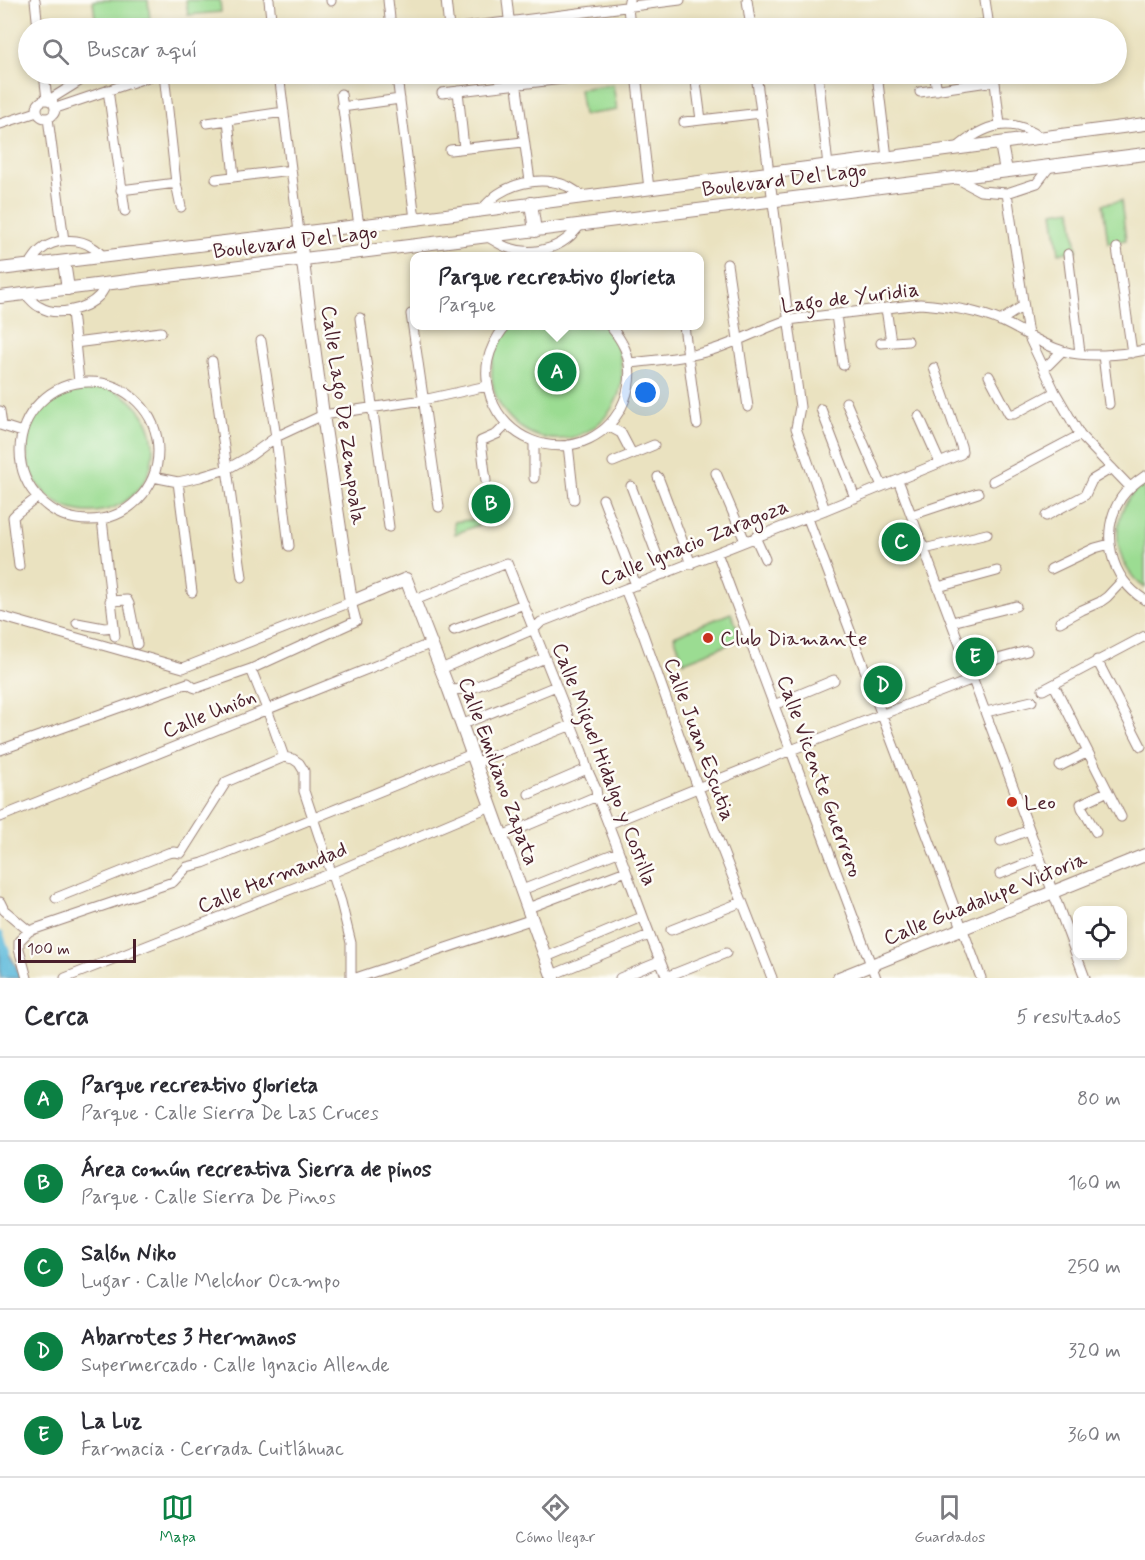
<!DOCTYPE html>
<html lang="es">
<head>
<meta charset="utf-8">
<style>
  :root { --surface:#fff; --page:#f2f2f3; --text:#2b2b33; --muted:#7c7c81; --line:#e1e1e2; --accent:#0b8043 }
  body { margin:0; font-family:Mynerve,sans-serif; background:var(--page); color:var(--text) }
  .controls { position:absolute; right:18px; bottom:18px; display:grid; overflow:hidden; border-radius:12px; box-shadow:0 3px 9px #0003 }
  .controls button { width:54px; height:54px; display:grid; place-items:center; padding:0; border:0; border-bottom:2px solid var(--line); background:var(--surface); color:var(--text); font:30px sans-serif }
  .scale { position:absolute; left:18px; bottom:15px; width:118px; box-sizing:border-box; padding-left:6px; border:3px solid #4a1f2b; border-top:0; font-size:16px; line-height:21px; white-space:nowrap; color:#4a1f2b; -webkit-text-stroke:4px #fdfcf7; paint-order:stroke }
  .you { position:absolute; left:646px; top:393px; width:21px; height:21px; margin:-15px; border:4px solid #fff; border-radius:50%; background:#1a73e8; box-shadow:0 0 0 9px #1a73e833 }
  .badge { display:grid; place-items:center; width:39px; height:39px; border-radius:50%; background:var(--accent); color:#fff; font-size:20px; font-weight:700 }
  .pin { position:absolute; translate:-50% -50%; border:3px solid #fff; box-shadow:0 2px 6px #0006 }
  .popup { position:absolute; left:410px; top:252px; width:294px; height:78px; box-sizing:border-box; display:grid; place-content:center; border-radius:12px; background:var(--surface); filter:drop-shadow(0 2px 4px #0005); font-size:20px; white-space:nowrap; color:var(--muted) }
  .popup b { font-size:22px; color:var(--text) }
  .popup::after { content:''; position:absolute; left:50%; top:100%; margin-left:-12px; border:12px solid transparent; border-top-color:var(--surface) }
  .list { margin:0; padding:0; list-style:none }
  h2 { display:flex; justify-content:space-between; align-items:center; height:78px; margin:0; padding:0 24px; font-size:26px }
  h2 small { font-size:20px; font-weight:400; color:var(--muted) }
  .list li { display:grid; grid-template-columns:39px 1fr auto; gap:18px; align-items:center; box-sizing:border-box; height:84px; padding:0 24px; border-top:2px solid var(--line) }
  .list b { display:block; font-size:22px; white-space:nowrap }
  .list p { margin:0; font-size:20px; white-space:nowrap; color:var(--muted) }
  .list em { font-size:20px; font-style:normal; color:var(--muted) }
  .icon { flex:none; width:33px; height:33px; fill:none; stroke:currentColor; stroke-width:2; stroke-linecap:round; stroke-linejoin:round }
  .map { position:relative; flex:none; width:1145px; height:978px; overflow:hidden }
  .search { position:absolute; background:var(--surface); box-shadow:0 3px 9px #0003; left:18px; right:18px; top:18px; height:66px; display:flex; align-items:center; gap:15px; box-sizing:border-box; padding:0 21px; border-radius:33px; color:var(--muted); font-size:22px }
  .sheet { height:498px; background:var(--surface) }
  nav { display:flex; justify-content:space-around; align-items:center; box-sizing:border-box; height:84px; border-top:2px solid var(--line); background:var(--surface); font-size:16px; color:var(--muted) }
  nav a { display:grid; justify-items:center; gap:3px }
  nav .on { color:var(--accent) }
  .map>svg:first-child { display:block }
</style>
</head>
<body>
<div class="map">
<svg width="1145" height="978" viewBox="0 0 1145 978">
  <rect width="100%" height="100%" fill="#fdfcf7"/>
  <filter id="ink" filterUnits="userSpaceOnUse"><feTurbulence type="fractalNoise" baseFrequency=".0167" numOctaves="2"/><feDisplacementMap in="SourceGraphic" scale="12" xChannelSelector="R" yChannelSelector="G"/><feConvolveMatrix kernelMatrix="1 2 1 2 8 2 1 2 1" color-interpolation-filters="sRGB"/></filter>
  <filter id="wash" filterUnits="userSpaceOnUse"><feTurbulence type="fractalNoise" baseFrequency=".008" numOctaves="4" result="noise"/><feDisplacementMap in="SourceGraphic" scale="24" xChannelSelector="R" yChannelSelector="G"/><feGaussianBlur stdDeviation="1.35" result="paint"/><feColorMatrix in="noise" values="0 0 0 0 0 0 0 0 0 0 0 0 0 0 0 0 0 1.4 0 .05"/><feComposite in="paint" operator="in"/></filter>
  <g filter="url(#wash)">
    <rect width="100%" height="100%" fill="#eae2c0"/>
    <!-- green -->
    <path fill="#9bdc92" stroke="#727e5e" stroke-width="1.5" d="M 101,0 L 148,0 L 150,20 L 96,26 L 93,1 Z
      M 186,0 L 220,0 L 221,12 L 188,15 Z
      M 613,84 L 617,110 L 583,115 L 579,89 Z
      M 1121,201 L 1126,240 L 1108,243 L 1103,204 Z
      M 1071,209 L 1077,251 L 1059,253 L 1053,212 Z
      M 510,326 L 603,326 C 619,341 624,363 621,384 C 619,399 610,413 599,423 C 539,474 454,394 510,326 Z
      M27 449a63 63 0 1 1 126 0a63 63 0 1 1-126 0Z
      M 1145,482 L 1145,588 C 1109,562 1108,508 1145,482 Z
      M 499,490 L 502,516 L 455,534 L 454,522 L 483,518 L 479,492 Z
      M 731,613 L 742,639 L 684,662 L 674,636 Z"/>
    <!-- water -->
    <path fill="#5cb9da" stroke="#536c82" stroke-width="1.5" d="M 0,938 L 16,966 L 20,978 L 0,978 Z"/>
    <g fill="none" stroke-linecap="round" stroke-linejoin="round">
      <!-- canal -->
      <path stroke="#5cb9da" stroke-width="8" d="M 0,935 L 6,952"/>
    </g>
  </g>
  <g filter="url(#ink)">
    <g fill="none" stroke-linecap="round" stroke-linejoin="round">
      <!-- minor casing -->
      <g stroke="#9a8076" stroke-width="11">
        <path id="minor" d="M 35,0 L 38,28
          M 269,0 L 272,28
          M 331,0 L 331,1
          M 388,0 L 391,28
          M 446,0 L 449,28
          M 507,0 L 510,28
          M 629,0 L 628,7 L 630,28
          M 747,0 L 751,28
          M 985,0 L 989,27
          M 459,28 L 680,0
          M 946,28 L 988,24
          M 44,74 L 47,99
          M 164,74 L 176,183 L 181,207
          M 279,74 L 299,232
          M 515,74 L 530,181
          M 636,74 L 649,189
          M 695,74 L 701,120
          M 756,74 L 800,407 L 796,428 L 825,510
          M 818,74 L 828,166
          M 877,74 L 887,158
          M 934,74 L 937,90
          M 994,74 L 1000,125
          M 398,85 L 415,219
          M 108,90 L 125,211
          M 458,91 L 464,148
          M 920,92 L 995,81
          M 442,93 L 606,74
          M 341,94 L 359,226
          M37 109a9 9 0 1 1 18 0a9 9 0 1 1-18 0Z
          M 49,100 L 91,74
          M 342,107 L 400,99
          M 56,108 L 157,74
          M 48,118 L 64,241
          M 228,120 L 234,177
          M 684,122 L 761,113
          M 207,123 L 284,112
          M 0,124 L 37,112
          M 957,148 C 984,125 1011,115 1041,138
          M 450,150 L 523,142
          M 956,178 L 980,191 L 1007,193 L 1037,183 L 1050,166
          M 216,179 L 291,170
          M 121,190 L 176,183
          M 1007,193 L 1028,335 L 1055,392 L 1080,435 L 1130,487
          M 481,210 C 486,205 492,198 498,194 C 518,181 545,177 567,186 C 573,189 578,193 583,196
          M 488,237 C 495,241 502,246 509,248 C 529,255 552,251 568,238 C 573,234 577,229 581,224
          M 1117,248 L 1132,353
          M 1068,254 L 1080,353
          M 727,264 L 748,407
          M 29,265 C 33,260 36,254 41,250 C 54,239 78,237 92,247 C 96,249 100,253 103,257
          M 25,294 C 30,298 34,305 40,307 C 56,317 86,310 99,296 C 102,293 104,288 107,284
          M 886,308 L 891,342
          M 72,311 L 79,382
          M 411,314 L 439,507
          M 836,315 L 843,365
          M 360,318 L 389,527
          M 1000,321 L 1023,306
          M 505,326 C 487,350 482,370 491,398 C 505,438 552,457 589,439 C 622,423 638,383 625,349 C 621,340 616,333 610,326
          M 684,326 L 697,424
          M 261,341 L 276,437 L 289,546
          M 75,343 L 161,332
          M 881,343 L 908,341
          M 1103,355 L 1109,404
          M 212,361 L 242,577
          M 629,363 C 657,360 688,358 715,349 C 740,341 763,328 788,320 L 920,304 C 948,306 975,310 1001,321 C 1021,330 1042,345 1063,351 C 1087,358 1121,355 1145,350
          M 1044,369 L 1062,351
          M 989,376 L 1009,414 L 1014,414 L 1055,392
          M20 451a69 69 0 1 1 138 0a69 69 0 1 1-138 0Z
          M 846,402 L 882,486
          M 821,409 L 855,498
          M 0,411 L 2,425
          M 919,416 L 940,463
          M 0,425 L 22,432
          M 608,426 L 621,433 L 632,454
          M 534,442 L 534,478
          M 568,445 L 574,499
          M 613,462 L 654,445
          M 716,473 L 745,541
          M 1145,476 C 1136,482 1127,489 1121,498 C 1099,532 1110,579 1145,600
          M 153,477 L 178,482 L 200,477 L 227,469 L 250,456 L 276,437 L 323,415 L 423,400 L 487,386
          M 658,477 L 691,564
          M 898,480 L 1085,978
          M 486,481 L 481,441 L 497,434 L 507,424
          M 993,481 L 1080,435
          M 178,482 L 192,592
          M 631,486 L 664,574
          M 603,499 L 636,585
          M 912,515 L 978,493
          M 807,516 L 981,978
          M 1046,516 L 1085,495 L 1092,480 L 1112,468
          M 102,519 L 115,636
          M 755,537 L 765,559
          M 924,549 L 987,534
          M 717,553 L 876,978
          M 19,566 L 13,517 L 17,513 L 38,497
          M 1051,569 L 1095,548 L 1110,544
          M 938,587 L 997,571
          M 625,589 L 643,634 L 698,788 L 772,978
          M 415,600 L 507,563 L 561,698 L 582,752 L 587,769 L 596,789 L 597,796 C 622,856 642,918 667,978
          M 110,601 L 127,600 L 129,604 L 137,644
          M 0,616 L 183,668 L 351,602 L 356,621 L 251,669 L 196,688 L 193,687 L 188,683 L 0,750
          M 952,622 L 1016,606
          M 1060,622 L 1082,610 L 1100,602 L 1107,597 L 1123,580
          M 77,623 L 104,628 L 114,627
          M 454,630 L 524,604
          M 1097,660 L 1141,746
          M 969,667 L 1027,651
          M 251,669 L 267,709 L 284,757 L 293,759 L 299,763 L 304,771 L 304,791 L 341,902 L 351,943 L 351,978
          M 441,669 L 534,629 L 541,622 L 825,510 L 961,454 L 962,451 L 961,446 L 934,368
          M 1054,685 L 1121,817
          M 449,690 L 470,689 L 545,658
          M 1043,690 L 1145,636
          M 774,705 L 834,680
          M 986,712 L 1032,701
          M 461,725 L 556,686
          M 475,763 L 572,725
          M 1060,766 L 1088,752
          M 529,794 L 587,769
          M 0,817 L 432,643
          M 609,824 L 791,750 L 973,679
          M 1096,832 L 1082,808 L 1081,804 L 1108,791
          M 502,836 L 597,796
          M 1001,841 L 1029,830
          M 181,853 L 226,782 L 284,757
          M 1000,874 L 1040,858
          M 522,890 L 618,852
          M 56,898 L 168,853 L 174,852 L 181,853
          M 0,902 L 4,910 L 29,931
          M 528,908 L 626,871
          M 671,930 L 742,902
          M 546,957 L 642,917
          M 552,975 L 649,935
          M 666,977 L 726,953
          M 27,978 L 19,949 L 19,941 L 29,931 L 173,882 L 187,867 L 203,863 L 472,754
          M 65,978 L 332,873 L 491,806
          M 356,978 L 533,919
          M 620,978 L 659,962"/>
      </g>
      <!-- tertiary casing -->
      <g stroke="#9a8076" stroke-width="14">
        <path id="tertiary" d="M 1001,144 L 1006,171
          M 531,203 L 535,231
          M 299,232 L 323,415 L 351,602 L 406,579 L 449,690 L 553,978
          M 64,262 L 68,289
          M 0,269 L 415,219 L 1145,124
          M 0,297 L 1145,154
          M 839,978 L 1145,855"/>
      </g>
      <!-- minor -->
      <use href="#minor" stroke="#fff" stroke-width="9"/>
      <!-- tertiary -->
      <use href="#tertiary" stroke="#fff" stroke-width="12"/>
    </g>
  </g>
  <!-- markers -->
  <g fill="#c8321e" stroke="#fdfcf7" stroke-width="2">
    <circle cx="708" cy="638" r="6"/>
    <circle cx="1012" cy="802" r="6"/>
  </g>
  <g text-anchor="middle" stroke-width="5" stroke-linejoin="round" paint-order="stroke">
    <!-- street labels -->
    <g font-size="21" fill="#4a1f2b" stroke="#fdfcf7">
      <text transform="translate(784 179) rotate(-7)" y="7">Boulevard Del Lago</text>
      <text transform="translate(295 241) rotate(-7)" y="7">Boulevard Del Lago</text>
      <text transform="translate(850 297) rotate(-7)" y="7">Lago de Yuridia</text>
      <text transform="translate(344 415) rotate(82)" y="7">Calle Lago De Zempoala</text>
      <text transform="translate(694 542) rotate(-22)" y="7">Calle Ignacio Zaragoza</text>
      <text transform="translate(209 713) rotate(-22)" y="7">Calle Unión</text>
      <text transform="translate(700 739) rotate(70)" y="7">Calle Juan Escutia</text>
      <text transform="translate(605 764) rotate(69)" y="7">Calle Miguel Hidalgo y Costilla</text>
      <text transform="translate(499 771) rotate(70)" y="7">Calle Emiliano Zapata</text>
      <text transform="translate(820 776) rotate(70)" y="7">Calle Vicente Guerrero</text>
      <text transform="translate(272 877) rotate(-22)" y="7">Calle Hermandad</text>
      <text transform="translate(985 898) rotate(-22)" y="7">Calle Guadalupe Victoria</text>
    </g>
    <!-- poi labels -->
    <g font-size="21" fill="#4a1f2b" stroke="#fdfcf7" text-anchor="start">
      <text x="720" y="645">Club Diamante</text>
      <text x="1024" y="809">Leo</text>
    </g>
  </g>
</svg>
<div class="controls">
<button><svg class="icon" aria-label="locate" viewBox="0 0 24 24"><circle cx="12" cy="12" r="6"/><path d="M12 2v4M12 18v4M2 12h4M18 12h4"/></svg></button>
</div>
<div class="scale">100 m</div>
<div class="you"></div>
<div class="pin badge" style="left:557px;top:372px">A</div>
<div class="popup"><b>Parque recreativo glorieta</b>Parque</div>
<div class="pin badge" style="left:491px;top:504px">B</div>
<div class="pin badge" style="left:901px;top:542px">C</div>
<div class="pin badge" style="left:883px;top:685px">D</div>
<div class="pin badge" style="left:975px;top:657px">E</div>
<div class="search"><svg class="icon" aria-label="search" viewBox="0 0 24 24"><circle cx="10" cy="10" r="6"/><path d="M15 15l6 6"/></svg>Buscar aquí</div>
</div>
<section class="sheet">
<h2>Cerca<small>5 resultados</small></h2>
<ul class="list">
<li><span class="badge">A</span><div><b>Parque recreativo glorieta</b><p>Parque · Calle Sierra De Las Cruces</p></div><em>80 m</em></li>
<li><span class="badge">B</span><div><b>Área común recreativa Sierra de pinos</b><p>Parque · Calle Sierra De Pinos</p></div><em>160 m</em></li>
<li><span class="badge">C</span><div><b>Salón Niko</b><p>Lugar · Calle Melchor Ocampo</p></div><em>250 m</em></li>
<li><span class="badge">D</span><div><b>Abarrotes 3 Hermanos</b><p>Supermercado · Calle Ignacio Allende</p></div><em>320 m</em></li>
<li><span class="badge">E</span><div><b>La Luz</b><p>Farmacia · Cerrada Cuitláhuac</p></div><em>360 m</em></li>
</ul>
</section>
<nav>
<a class="on"><svg class="icon" aria-label="map" viewBox="0 0 24 24"><path d="M3 6l6-2 6 2 6-2v14l-6 2-6-2-6 2zM9 4v14M15 6v14"/></svg>Mapa</a>
<a><svg class="icon" aria-label="directions" viewBox="0 0 24 24"><path d="M12 3l9 9-9 9-9-9zM9 14v-3h6M13 9l2 2-2 2"/></svg>Cómo llegar</a>
<a><svg class="icon" aria-label="saved" viewBox="0 0 24 24"><path d="M7 4h10v16l-5-4-5 4z"/></svg>Guardados</a>
</nav>
</body>
</html>
